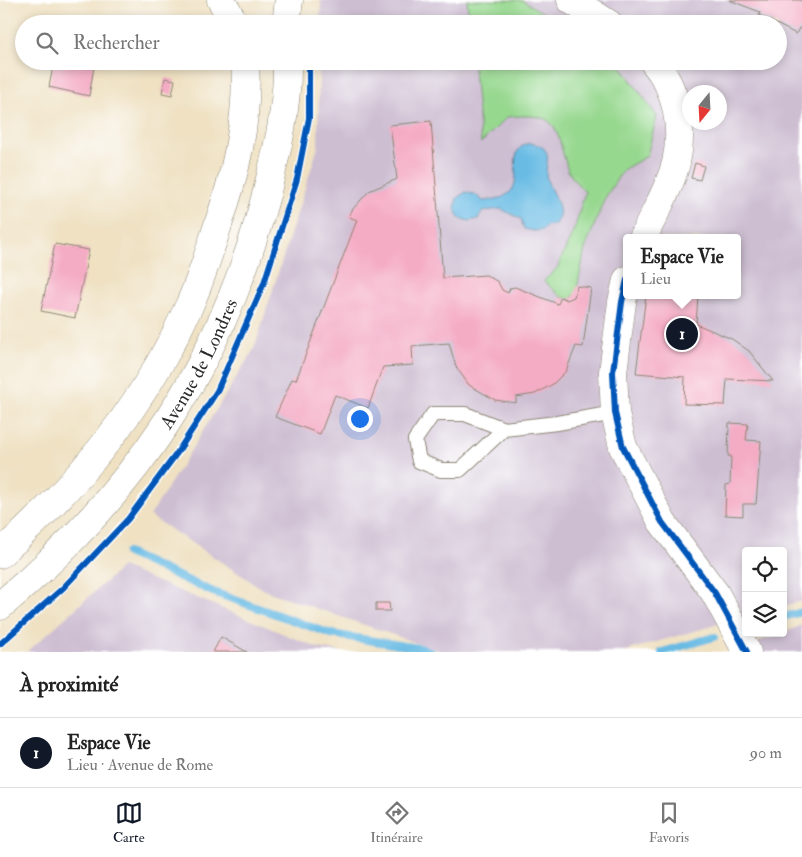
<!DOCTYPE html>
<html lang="fr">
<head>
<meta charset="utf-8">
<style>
  :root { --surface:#fff; --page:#f2f2f2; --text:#222; --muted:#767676; --line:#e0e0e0; --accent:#111827 }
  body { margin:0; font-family:"IM FELL Double Pica",serif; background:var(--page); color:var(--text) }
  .controls { position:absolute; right:15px; bottom:15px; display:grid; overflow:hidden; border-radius:5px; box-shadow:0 2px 8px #0003 }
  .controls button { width:45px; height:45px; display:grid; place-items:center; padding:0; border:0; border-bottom:1px solid var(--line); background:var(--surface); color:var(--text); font:25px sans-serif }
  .compass { position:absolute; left:682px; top:85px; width:45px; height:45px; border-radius:50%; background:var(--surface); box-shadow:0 2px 8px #0003; rotate:198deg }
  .you { position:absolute; left:359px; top:418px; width:18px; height:18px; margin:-12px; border:4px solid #fff; border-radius:50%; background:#1a73e8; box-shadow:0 0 0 8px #1a73e833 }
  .badge { display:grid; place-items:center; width:32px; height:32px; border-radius:50%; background:var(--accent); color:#fff; font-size:16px; font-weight:700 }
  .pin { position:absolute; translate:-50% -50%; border:2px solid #fff; box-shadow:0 1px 5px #0006 }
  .popup { position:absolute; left:623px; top:234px; width:118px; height:65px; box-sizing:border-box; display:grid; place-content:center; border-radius:5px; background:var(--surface); filter:drop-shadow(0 1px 4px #0005); font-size:16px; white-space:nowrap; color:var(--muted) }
  .popup b { font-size:19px; color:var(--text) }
  .popup::after { content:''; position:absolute; left:50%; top:100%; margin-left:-10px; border:10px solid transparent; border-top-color:var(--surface) }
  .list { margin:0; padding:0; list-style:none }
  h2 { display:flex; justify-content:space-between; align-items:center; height:65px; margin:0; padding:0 20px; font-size:21px }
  h2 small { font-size:16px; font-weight:400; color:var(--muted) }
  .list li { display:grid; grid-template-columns:32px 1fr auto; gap:15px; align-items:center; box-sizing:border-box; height:70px; padding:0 20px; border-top:1px solid var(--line) }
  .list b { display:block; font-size:19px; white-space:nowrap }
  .list p { margin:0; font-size:16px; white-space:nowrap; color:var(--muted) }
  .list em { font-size:16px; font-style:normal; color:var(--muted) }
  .icon { flex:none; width:28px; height:28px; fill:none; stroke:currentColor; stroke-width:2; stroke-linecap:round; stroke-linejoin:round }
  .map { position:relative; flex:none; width:802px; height:652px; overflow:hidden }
  .search { position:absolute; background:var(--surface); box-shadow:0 2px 8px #0003; left:15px; right:15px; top:15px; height:55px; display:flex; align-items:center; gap:12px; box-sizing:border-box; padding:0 18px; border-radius:28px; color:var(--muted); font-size:19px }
  .sheet { height:135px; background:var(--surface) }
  nav { display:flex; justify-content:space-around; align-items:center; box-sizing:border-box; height:70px; border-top:1px solid var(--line); background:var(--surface); font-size:14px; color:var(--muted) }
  nav a { display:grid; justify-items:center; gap:2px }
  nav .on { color:var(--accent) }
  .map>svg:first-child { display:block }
</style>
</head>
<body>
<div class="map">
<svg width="802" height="652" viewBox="0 0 802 652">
  <rect width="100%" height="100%" fill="#fff"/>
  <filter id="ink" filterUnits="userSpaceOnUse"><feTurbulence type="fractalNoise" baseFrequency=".02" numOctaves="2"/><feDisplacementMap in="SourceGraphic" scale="10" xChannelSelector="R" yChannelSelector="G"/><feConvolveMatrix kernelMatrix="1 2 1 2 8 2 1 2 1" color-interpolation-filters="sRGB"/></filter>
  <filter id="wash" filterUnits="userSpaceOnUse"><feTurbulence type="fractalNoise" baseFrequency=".0096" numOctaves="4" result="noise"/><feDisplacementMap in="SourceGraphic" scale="20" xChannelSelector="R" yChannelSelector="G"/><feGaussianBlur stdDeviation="1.12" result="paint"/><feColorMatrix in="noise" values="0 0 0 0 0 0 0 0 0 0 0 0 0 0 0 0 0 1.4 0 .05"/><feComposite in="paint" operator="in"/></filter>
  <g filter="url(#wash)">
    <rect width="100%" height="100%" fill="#efe1c2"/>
    <!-- industrial -->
    <path fill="#cdbed2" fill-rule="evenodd" d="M 321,0 L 802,0 L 802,601 L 783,606 L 783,551 L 746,551 L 746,616 L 622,652 L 443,652 L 266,591 L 150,516 L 254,349 L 318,147 L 319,61 L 778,61 L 778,24 L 320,24 ZM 690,92 L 720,92 L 720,122 L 690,122 ZM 627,238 L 737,238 L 737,295 L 627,295 Z
      M 122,567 L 318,648 L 342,652 L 27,652 Z
      M 802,625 L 802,652 L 727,652 L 783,633 Z"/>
    <!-- green -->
    <path fill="#97d88f" stroke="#61825d" d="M 467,0 L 522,0 L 561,24 L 469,24 Z
      M 473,61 L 617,61 L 657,116 L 647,156 L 623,170 L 605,198 L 585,249 L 576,294 L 570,299 L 561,297 L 544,281 L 557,268 L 575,227 L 585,192 C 579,185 569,176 567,167 C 554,125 560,112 507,117 L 481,143 Z"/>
    <!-- water -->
    <path fill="#69bbe4" stroke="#4a7388" d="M 529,143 C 535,144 542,145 546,151 C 550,160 544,170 547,179 C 551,196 568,208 554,225 L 547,225 L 543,230 L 534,231 L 524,229 L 521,219 L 501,209 L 483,211 L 478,219 L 469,221 L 459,218 L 455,209 L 457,198 L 466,192 L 476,195 L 483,201 C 542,197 496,153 529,143 Z"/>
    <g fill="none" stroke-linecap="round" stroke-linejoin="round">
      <!-- stream -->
      <path stroke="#69bbe4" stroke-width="8" d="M 127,553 L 213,592 L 331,634 L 424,649 L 430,652
        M 783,617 L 802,612
        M 662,652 L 714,637"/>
    </g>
    <g id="blocks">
      <!-- building -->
      <path fill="#f4abc4" d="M 729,0 L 802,0 L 802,29 L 799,28 L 796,34 L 759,15 L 760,12 Z
        M 54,61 L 95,61 L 89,96 L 49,87 Z
        M 165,78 L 175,80 L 172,95 L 162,93 Z
        M 431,121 L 443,278 L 486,275 L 498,282 L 502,290 L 508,293 L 510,288 L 515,287 L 558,304 L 561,297 L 567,300 L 574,297 L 577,286 L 591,288 L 583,347 L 576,346 L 566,371 L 553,384 L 535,394 L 516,397 L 516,403 L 495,400 L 469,385 L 456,367 L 449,343 L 412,346 L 413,365 L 383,367 L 368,408 L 335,395 L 320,434 L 275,417 L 292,379 L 296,380 L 357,220 L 349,217 L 352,210 L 369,191 L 397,179 L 390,125 Z
        M 695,163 L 704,166 L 700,180 L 691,178 Z
        M 55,244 L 89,250 L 75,318 L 41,311 Z
        M 646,295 L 698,295 L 696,324 L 732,339 L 749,351 L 773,381 L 727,379 L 725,405 L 684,404 L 685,377 L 636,373 Z
        M 729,423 L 748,424 L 746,440 L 761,441 L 756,504 L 743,504 L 743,516 L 725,515 L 726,485 L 730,484 L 731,456 L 728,456 Z
        M 376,603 L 389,603 L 390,611 L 376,611 Z
        M 221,637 L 247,652 L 213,652 Z"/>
    </g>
  </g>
  <g filter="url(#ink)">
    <use href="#blocks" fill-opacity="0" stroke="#8d8676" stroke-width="1"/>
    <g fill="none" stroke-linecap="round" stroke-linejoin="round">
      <!-- service casing -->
      <g stroke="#8d8676" stroke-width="16">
        <path id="service" d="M 504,429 L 460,470 L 441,470 L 419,461 L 415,440 L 433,414 L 465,414 L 504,429 L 557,423 L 615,413"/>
      </g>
      <!-- tertiary casing -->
      <g stroke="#8d8676" stroke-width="29">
        <path id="tertiary" d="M 571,0 L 609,24
          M 643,238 C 654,213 669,190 676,163 C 684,128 677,88 653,61
          M 627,280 L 622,302 L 613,372 L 615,413 L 623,447 L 662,522 L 715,593 L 747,652"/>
      </g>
      <!-- secondary casing -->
      <g stroke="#8d8676" stroke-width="29">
        <g id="secondary">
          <path d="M 221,0 L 235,24"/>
          <path d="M 286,24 L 289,0"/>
          <path d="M 0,554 C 78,485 147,401 189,306 C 200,282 208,256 216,231 C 235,176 249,120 245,61"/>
          <path id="s1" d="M 0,606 C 135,493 221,366 266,195 C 277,151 288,107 287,61"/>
        </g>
      </g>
      <!-- service -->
      <use href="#service" stroke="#fff" stroke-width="14"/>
      <!-- tertiary -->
      <use href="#tertiary" stroke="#fff" stroke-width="28"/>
      <!-- secondary -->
      <use href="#secondary" stroke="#fff" stroke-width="28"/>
      <!-- cycleway casing -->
      <g stroke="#fff" stroke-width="9">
        <path id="cycleway" d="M 627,280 L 622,302 L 613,372 L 615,413 L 623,447 L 662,522 L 715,593 L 747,652
          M 0,644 L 63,588 L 128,519 L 177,453 L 217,391 L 264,283 L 297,179 L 309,118 L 309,61"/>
      </g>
      <!-- cycleway -->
      <use href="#cycleway" stroke="#0057b8" stroke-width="6"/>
    </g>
  </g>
  <g text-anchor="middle" stroke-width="4" stroke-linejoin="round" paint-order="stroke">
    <!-- street labels -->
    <g font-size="19" fill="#2b2b2b" stroke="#fff">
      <text dy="7" stroke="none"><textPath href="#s1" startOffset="316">Avenue de Londres</textPath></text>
    </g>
  </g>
</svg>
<div class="controls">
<button><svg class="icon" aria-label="locate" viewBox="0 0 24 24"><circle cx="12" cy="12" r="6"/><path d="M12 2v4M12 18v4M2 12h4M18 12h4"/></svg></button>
<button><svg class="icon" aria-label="layers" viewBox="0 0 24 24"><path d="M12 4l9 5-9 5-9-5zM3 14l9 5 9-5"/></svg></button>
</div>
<svg class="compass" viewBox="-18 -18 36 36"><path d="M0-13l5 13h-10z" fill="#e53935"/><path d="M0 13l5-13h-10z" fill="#767676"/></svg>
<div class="you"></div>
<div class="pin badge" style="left:682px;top:334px">1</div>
<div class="popup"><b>Espace Vie</b>Lieu</div>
<div class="search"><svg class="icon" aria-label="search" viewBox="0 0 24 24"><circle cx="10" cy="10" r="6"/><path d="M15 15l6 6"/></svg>Rechercher</div>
</div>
<section class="sheet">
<h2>À proximité<small></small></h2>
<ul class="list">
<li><span class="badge">1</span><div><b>Espace Vie</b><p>Lieu · Avenue de Rome</p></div><em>90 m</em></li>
</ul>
</section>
<nav>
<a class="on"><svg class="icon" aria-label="map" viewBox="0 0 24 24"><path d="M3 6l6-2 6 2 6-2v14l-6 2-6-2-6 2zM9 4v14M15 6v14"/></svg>Carte</a>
<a><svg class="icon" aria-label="directions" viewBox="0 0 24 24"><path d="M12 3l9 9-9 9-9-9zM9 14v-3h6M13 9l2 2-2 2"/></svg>Itinéraire</a>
<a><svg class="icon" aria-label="saved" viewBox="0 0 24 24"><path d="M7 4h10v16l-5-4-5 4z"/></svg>Favoris</a>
</nav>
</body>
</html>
